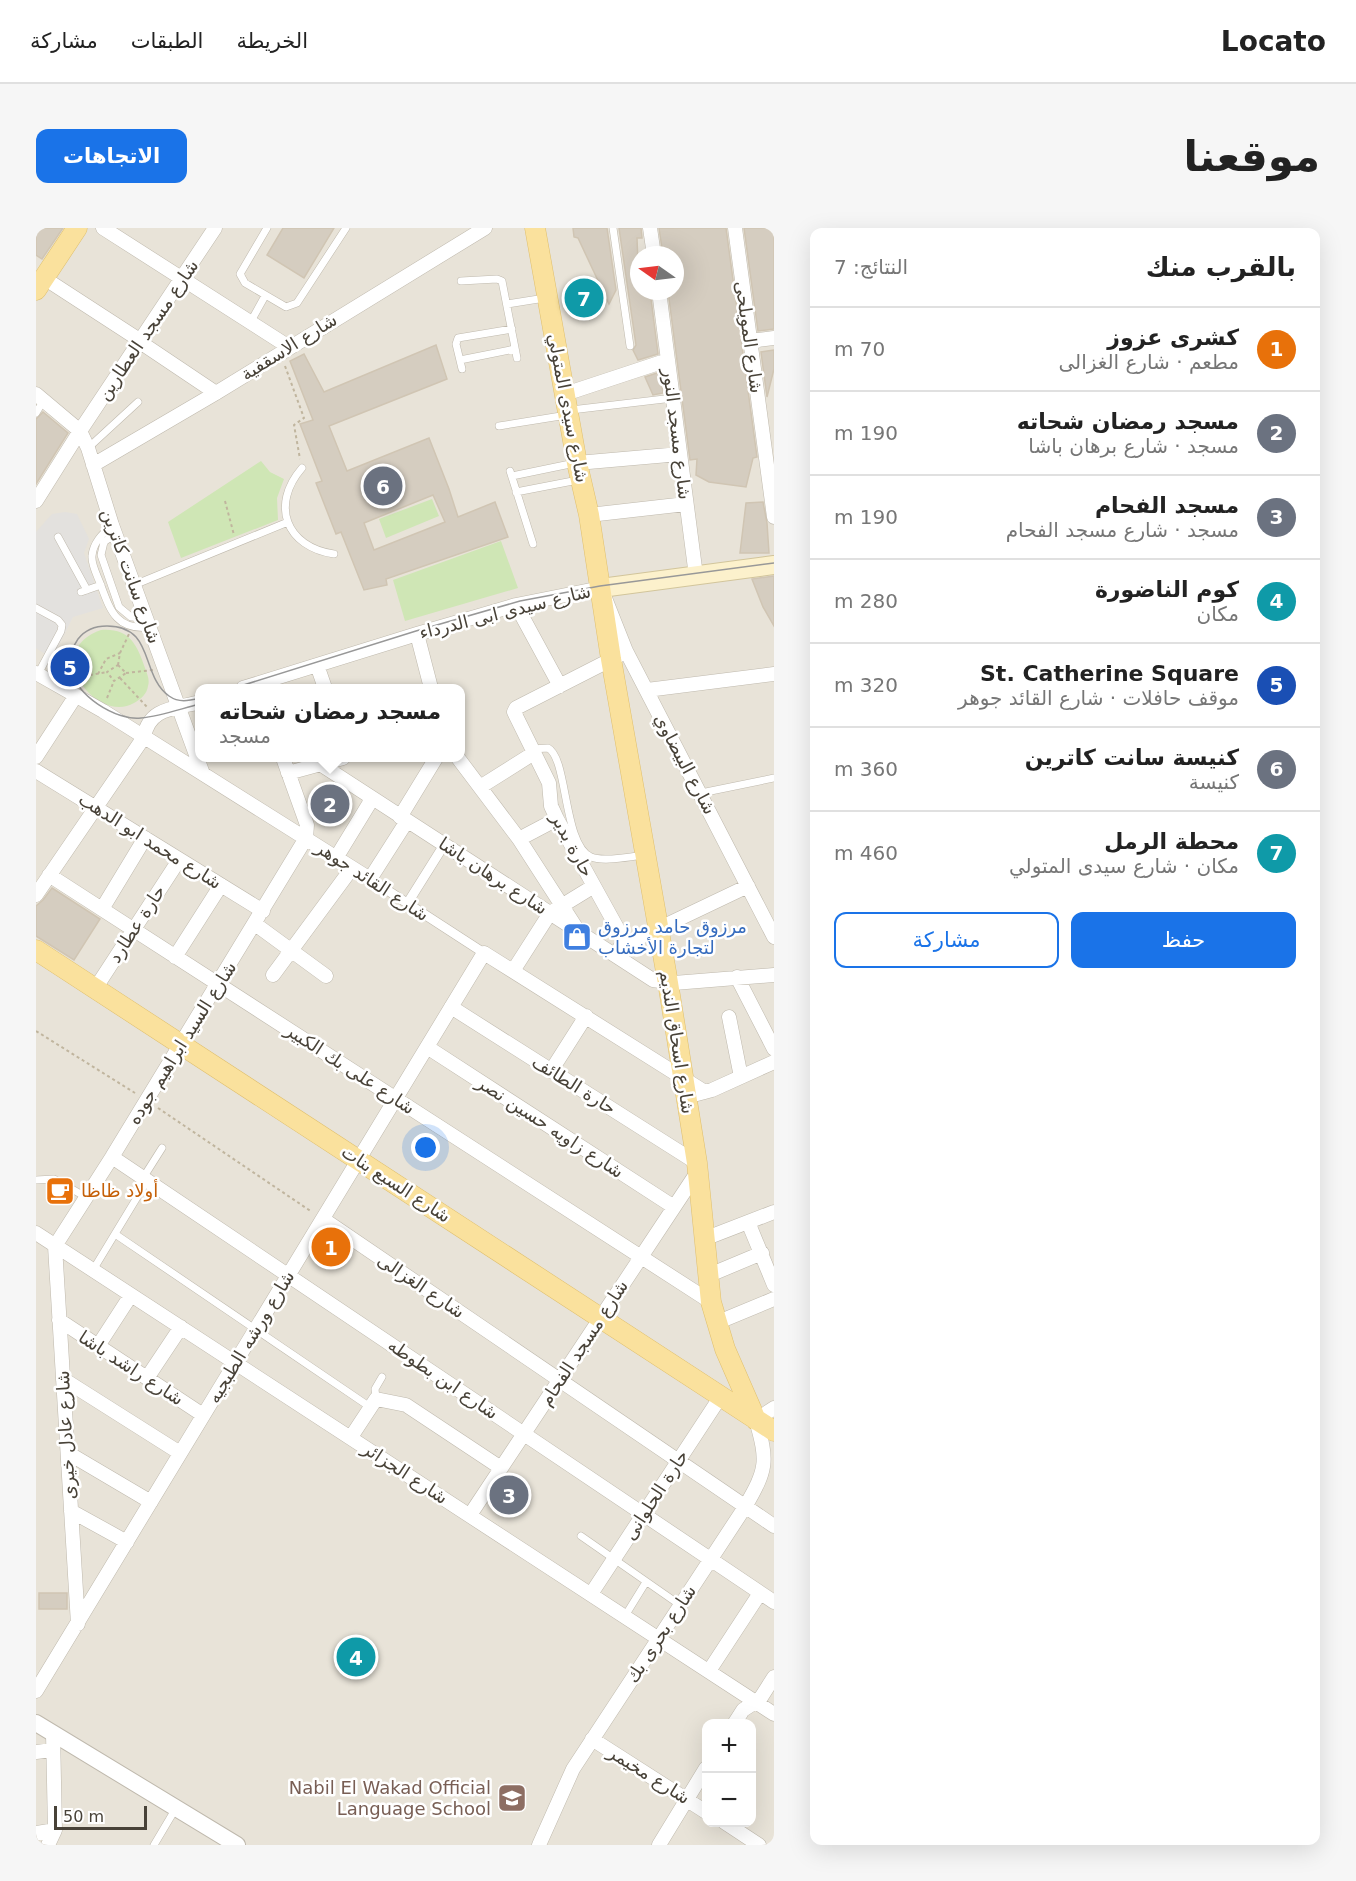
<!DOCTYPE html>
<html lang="ar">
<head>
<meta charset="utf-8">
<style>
  :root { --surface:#fff; --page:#f6f6f6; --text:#222; --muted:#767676; --line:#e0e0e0; --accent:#1a73e8 }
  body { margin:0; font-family:"DejaVu Sans",Vazirmatn,sans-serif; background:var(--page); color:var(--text); direction:rtl }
  .controls { position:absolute; right:18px; bottom:18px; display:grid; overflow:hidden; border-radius:12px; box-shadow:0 6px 24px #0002 }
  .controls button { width:54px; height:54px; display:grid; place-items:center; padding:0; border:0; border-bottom:2px solid var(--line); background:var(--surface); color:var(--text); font:30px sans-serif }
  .compass { position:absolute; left:594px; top:18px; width:54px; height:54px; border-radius:50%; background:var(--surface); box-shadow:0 6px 24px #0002; rotate:284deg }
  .scale { position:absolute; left:18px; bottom:15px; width:93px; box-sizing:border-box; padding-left:6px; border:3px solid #484238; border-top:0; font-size:16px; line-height:21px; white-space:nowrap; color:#484238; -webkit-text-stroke:4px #fff; paint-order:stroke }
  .you { position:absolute; left:390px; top:920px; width:21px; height:21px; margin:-15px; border:4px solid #fff; border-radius:50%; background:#1a73e8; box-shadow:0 0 0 9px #1a73e833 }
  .badge { display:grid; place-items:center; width:39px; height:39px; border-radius:50%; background:var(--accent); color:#fff; font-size:20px; font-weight:700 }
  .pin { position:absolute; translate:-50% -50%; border:3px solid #fff; box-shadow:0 2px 6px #0006 }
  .popup { position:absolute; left:159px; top:456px; width:270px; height:78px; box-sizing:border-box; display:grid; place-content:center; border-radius:12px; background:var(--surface); filter:drop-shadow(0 2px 4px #0005); font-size:20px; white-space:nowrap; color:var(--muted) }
  .popup b { font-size:22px; color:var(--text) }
  .popup::after { content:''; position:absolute; left:50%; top:100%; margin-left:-12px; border:12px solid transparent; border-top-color:var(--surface) }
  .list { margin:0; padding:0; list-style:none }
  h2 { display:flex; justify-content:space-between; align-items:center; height:78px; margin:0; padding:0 24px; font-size:26px }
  h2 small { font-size:20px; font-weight:400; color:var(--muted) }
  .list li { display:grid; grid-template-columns:39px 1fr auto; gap:18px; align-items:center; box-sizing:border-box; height:84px; padding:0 24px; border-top:2px solid var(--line) }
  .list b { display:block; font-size:22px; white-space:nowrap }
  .list p { margin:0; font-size:20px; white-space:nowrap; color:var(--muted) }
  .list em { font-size:20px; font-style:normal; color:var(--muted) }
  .actions { display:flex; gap:12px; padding:18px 24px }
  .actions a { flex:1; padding:14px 0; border:2px solid var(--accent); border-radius:12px; text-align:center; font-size:21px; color:var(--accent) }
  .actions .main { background:var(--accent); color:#fff }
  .map { position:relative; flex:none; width:738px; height:1617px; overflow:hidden; direction:ltr; border-radius:12px }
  header { display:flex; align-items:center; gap:36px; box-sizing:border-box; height:84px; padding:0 30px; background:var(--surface); border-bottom:2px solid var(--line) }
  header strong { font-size:28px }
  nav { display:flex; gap:33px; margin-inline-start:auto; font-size:21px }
  .intro { display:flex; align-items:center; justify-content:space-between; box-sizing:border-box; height:144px; padding:0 36px }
  h1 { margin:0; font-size:42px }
  .button { padding:15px 27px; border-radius:12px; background:var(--accent); color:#fff; font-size:21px; font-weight:700 }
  main { display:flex; gap:36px; padding:0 36px }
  aside { flex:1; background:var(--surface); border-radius:12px; box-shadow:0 6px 24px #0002 }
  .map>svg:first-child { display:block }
</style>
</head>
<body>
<header>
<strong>Locato</strong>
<nav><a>الخريطة</a><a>الطبقات</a><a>مشاركة</a></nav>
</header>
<div class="intro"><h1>موقعنا</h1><a class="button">الاتجاهات</a></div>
<main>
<aside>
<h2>بالقرب منك<small>النتائج: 7</small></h2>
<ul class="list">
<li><span class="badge" style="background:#e8710a">1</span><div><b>كشرى عزوز</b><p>مطعم · شارع الغزالى</p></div><em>70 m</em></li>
<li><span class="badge" style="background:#6b7280">2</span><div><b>مسجد رمضان شحاته</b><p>مسجد · شارع برهان باشا</p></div><em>190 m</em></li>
<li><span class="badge" style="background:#6b7280">3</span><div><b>مسجد الفحام</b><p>مسجد · شارع مسجد الفحام</p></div><em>190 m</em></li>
<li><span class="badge" style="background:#0f9aa8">4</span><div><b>كوم الناضورة</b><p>مكان</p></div><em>280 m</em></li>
<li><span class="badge" style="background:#1a4fb4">5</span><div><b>St. Catherine Square</b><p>موقف حافلات · شارع القائد جوهر</p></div><em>320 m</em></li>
<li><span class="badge" style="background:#6b7280">6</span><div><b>كنيسة سانت كاترين</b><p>كنيسة</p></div><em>360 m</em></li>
<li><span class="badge" style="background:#0f9aa8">7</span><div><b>محطة الرمل</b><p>مكان · شارع سيدى المتولي</p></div><em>460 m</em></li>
</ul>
<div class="actions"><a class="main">حفظ</a><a>مشاركة</a></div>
</aside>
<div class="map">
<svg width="738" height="1617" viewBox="0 0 738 1617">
  <rect width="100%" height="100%" fill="#f4f1ea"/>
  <!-- residential -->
  <path fill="#e8e3d8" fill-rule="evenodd" d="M 0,0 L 738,0 L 738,1617 L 0,1617 ZM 603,27 L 639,27 L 639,63 L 603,63 ZM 164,460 L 424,460 L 424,530 L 164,530 ZM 670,1496 L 716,1496 L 716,1594 L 670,1594 Z"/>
  <!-- green -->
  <path fill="#cfe6b5" d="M 225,233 L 234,244 L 248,251 L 241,270 L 242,292 L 145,330 L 132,294 Z
    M 396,271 L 403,288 L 350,310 L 343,291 Z
    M 465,313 L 482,360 L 369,393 L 357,352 Z
    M 65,402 C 93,400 101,416 109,440 C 111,446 114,451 112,458 C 111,466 105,471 98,475 C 61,497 4,423 65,402 Z"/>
  <!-- parking -->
  <path fill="#e3e1de" d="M 29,284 L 41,286 L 53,311 L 48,325 L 67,380 L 37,389 L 16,431 L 0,420 L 0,304 L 16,286 Z"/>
  <!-- building -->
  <path fill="#d5cdc0" stroke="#d0c5b3" stroke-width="1.5" fill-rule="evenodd" d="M 0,0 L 27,0 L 6,31 L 0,27 Z
    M 247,0 L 298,0 L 268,50 L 231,27 Z
    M 537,0 L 571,0 L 580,62 L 573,76 L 542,10 L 538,9 Z
    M 583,0 L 605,0 L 606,10 L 601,10 L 603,63 L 614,63 L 622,126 L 602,132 L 597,122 L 600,117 Z
    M 623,0 L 690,0 L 721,229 L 717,230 L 710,259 L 673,254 L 660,247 L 661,231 L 654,232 L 632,63 L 639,63 L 639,27 L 627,27 Z
    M 708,0 L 738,0 L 738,101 L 722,103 Z
    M 400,117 L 411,151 L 293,198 L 311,243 L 393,210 L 413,261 L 422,289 L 459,274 L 472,309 L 350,351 L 351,357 L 328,362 L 305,304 L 300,306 L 280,255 L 286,253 L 264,196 L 277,192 L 254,133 L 268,126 L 288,164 ZM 397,267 L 409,294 L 338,322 L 328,295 Z
    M 738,122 L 738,141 L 731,169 L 725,124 Z
    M 624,144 L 627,165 L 617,167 L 609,149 Z
    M 7,184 L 32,205 L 0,256 L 0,191 Z
    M 727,274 L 731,295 L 733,325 L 704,325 L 710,275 Z
    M 738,348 L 738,398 L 727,379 L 716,351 Z
    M 16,660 L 64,691 L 38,732 L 0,708 L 0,678 L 7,672 Z
    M 3,1365 L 31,1365 L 31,1381 L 3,1381 Z"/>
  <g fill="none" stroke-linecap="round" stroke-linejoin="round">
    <!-- service casing -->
    <g stroke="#bfb9ad" stroke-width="8">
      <path id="service" d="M 231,0 L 204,46 L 209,55 L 250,79 L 261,75 L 310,0
        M 577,0 L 594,118
        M 425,53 L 461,51 L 466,53 L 481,130
        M 471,76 L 509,70
        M 214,95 L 229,68
        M 424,132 L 479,121
        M 426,141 L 420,116 L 422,110 L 476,101
        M 535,182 L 637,170
        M 0,185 L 8,172
        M 463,198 L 531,187
        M 52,220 L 102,174
        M 266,240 C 234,277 250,319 298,326
        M 474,243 L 497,316
        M 476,248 L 539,235
        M 480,264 L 542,252
        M 76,297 C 66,306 57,315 56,328 C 55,336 61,347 64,355 C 74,382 80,403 114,399
        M 79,306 L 68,314 L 65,327 L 83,379 L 95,389 L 111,390
        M 22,309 L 51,362
        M 98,357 L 252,294
        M 45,364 L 65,357
        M 0,380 L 22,392 L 26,397 L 25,403 L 2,446
        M 496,521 L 512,520 C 532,530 527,617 555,629 C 567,634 594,629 607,627
        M 665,565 L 738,550
        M 107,950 L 126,920
        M 0,952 L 18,951 L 50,969
        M 79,1006 L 334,1179
        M 57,1042 L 111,953
        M 340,1171 L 339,1161 L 346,1149
        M 545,1308 L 644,1377
        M 589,1388 L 610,1354
        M 118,1617 L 140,1580"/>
    </g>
    <!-- pedestrian casing -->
    <g stroke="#bfb9ad" stroke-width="10">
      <path id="pedestrian" d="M 334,651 L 448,725
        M 371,676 L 408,617"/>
    </g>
    <!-- minor casing -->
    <g stroke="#bfb9ad" stroke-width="15">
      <path id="minor" d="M 67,0 L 253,119
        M 614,0 L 618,27
        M 699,0 L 738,289
        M 8,50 L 105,113
        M 623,63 L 660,348
        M 713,113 L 738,110
        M 104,114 L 180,165
        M 0,166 L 44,203 L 52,220 L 76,297 L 167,546
        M 529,166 L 632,132
        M 541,235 L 644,226
        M 57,237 L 180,165 L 449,0
        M 0,273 L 44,203 L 179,0
        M 553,287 L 650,276
        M 480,377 L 524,458
        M 381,406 L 395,460
        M 582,428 L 480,480 L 478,484 L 513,555 L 515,578 L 521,591 L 590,716
        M 281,437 L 289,460
        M 0,445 L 67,483 L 334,651 L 371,593
        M 207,460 L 381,406 L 480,377 L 565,360 L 590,423 L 738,709
        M 611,462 L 738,446
        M 0,529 L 39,469
        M 422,530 L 483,611 L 541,701
        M 284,536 L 617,752 L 638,755 L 738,747
        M 0,543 L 227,683
        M 252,545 L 307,530
        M 444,559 L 498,525
        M 364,589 L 400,530
        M 483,611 L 521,591
        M 300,630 L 336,571
        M 13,647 L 675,1074
        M 0,667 L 108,509 C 113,479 139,481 164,474
        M 66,681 L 109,610
        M 219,696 L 290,748
        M 584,719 L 712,658
        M 139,729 L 185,657
        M 477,743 L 514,685 L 558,658
        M 237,747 L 316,640
        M 701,749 L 738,821
        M 59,761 L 143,632
        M 415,779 L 661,935
        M 693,789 L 705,849
        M 391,819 L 638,979
        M 515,843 L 550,788
        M 661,866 L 676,862 L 738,834
        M 76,929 L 738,1374
        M 287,991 L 738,1298
        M 712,994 L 738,1057
        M 0,1005 L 738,1486
        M 668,1011 L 738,984
        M 671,1048 L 726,1025
        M 23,1092 L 167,1187
        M 680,1095 L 738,1071
        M 62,1118 L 95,1067
        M 111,1150 L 145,1099
        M 27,1151 L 144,1225
        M 315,1209 L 340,1171 L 370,1177 L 465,1240
        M 32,1225 L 115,1274
        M 35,1283 L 91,1314
        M 434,1287 L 662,943
        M 555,1366 L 685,1168
        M 42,1396 L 19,1018 L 76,929 L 270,610 L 271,597 L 247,530
        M 673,1443 L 724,1365
        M 0,1463 L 448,725 L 669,864
        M 698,1496 L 707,1482 L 724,1471 L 738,1449
        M 556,1511 L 670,1584
        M 0,1524 L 16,1522
        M 688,1594 L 723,1617
        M 0,1605 L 19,1602
        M 12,1617 L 19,1602 L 17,1505
        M 503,1617 L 537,1541 L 709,1279 C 731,1241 732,1234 720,1192 L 738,1180
        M 623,1617 L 670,1540"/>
    </g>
    <!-- tertiary casing -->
    <g stroke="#bfb9ad" stroke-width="18">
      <path id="tertiary" d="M 0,1495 L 201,1617"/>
    </g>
    <!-- secondary casing -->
    <g stroke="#d2c59b" stroke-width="20">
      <path id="secondary" d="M 565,360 L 738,337"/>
    </g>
    <!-- primary casing -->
    <g stroke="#dfbf6d" stroke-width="21">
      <path id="primary" d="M 499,0 L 541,235 L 553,287 L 575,431 L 632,755 L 661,935 L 675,1074 L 689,1121 L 720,1192
        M 0,62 L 41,0
        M 0,722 L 738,1203"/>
    </g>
    <!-- path -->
    <path stroke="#c0b59e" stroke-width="2" stroke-dasharray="3 3" stroke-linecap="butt" d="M 249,138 L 268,190 L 258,197 L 264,231
      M 189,273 L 198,307
      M 82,437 L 90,445 L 78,453 L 71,444 Z
      M 82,437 L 84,425 L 93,406
      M 90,445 L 117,442
      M 62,446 L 70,431 L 84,425
      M 36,450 L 71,444
      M 84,450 L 111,479
      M 71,470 L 78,453
      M 0,803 L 99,865
      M 122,880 L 276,984"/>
    <!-- service -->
    <use href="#service" stroke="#fff" stroke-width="7"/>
    <!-- pedestrian -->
    <use href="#pedestrian" stroke="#fff" stroke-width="9"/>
    <!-- minor -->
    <use href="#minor" stroke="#fff" stroke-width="14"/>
    <!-- tertiary -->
    <use href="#tertiary" stroke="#fff" stroke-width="16"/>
    <!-- secondary -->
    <use href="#secondary" stroke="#fcf1cc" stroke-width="18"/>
    <!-- primary -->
    <use href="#primary" stroke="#fae19d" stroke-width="20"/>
    <!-- tram -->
    <path stroke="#989898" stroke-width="1.5" d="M 198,460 L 380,403 L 484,373 L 564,358 L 738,335
      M 164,470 C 152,473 143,475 133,468 C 104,447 119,398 71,398 C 60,398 49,402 42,411 C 36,419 33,431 35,441 C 39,467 80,493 105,490 C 125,488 144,481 164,476"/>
  </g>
  <!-- icons -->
  <defs>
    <g id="shop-square" transform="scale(1.5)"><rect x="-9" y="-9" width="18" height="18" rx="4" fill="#3f7fe0" stroke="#fff"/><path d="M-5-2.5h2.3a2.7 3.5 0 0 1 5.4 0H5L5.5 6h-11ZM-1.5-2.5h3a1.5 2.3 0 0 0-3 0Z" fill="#fff"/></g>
    <g id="cafe-square" transform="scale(1.5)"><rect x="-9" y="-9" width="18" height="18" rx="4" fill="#e8710a" stroke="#fff"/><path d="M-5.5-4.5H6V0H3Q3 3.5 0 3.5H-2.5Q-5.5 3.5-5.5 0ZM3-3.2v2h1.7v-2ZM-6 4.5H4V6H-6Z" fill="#fff"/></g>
    <g id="school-square" transform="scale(1.5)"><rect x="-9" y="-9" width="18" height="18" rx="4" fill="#8d6e63" stroke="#fff"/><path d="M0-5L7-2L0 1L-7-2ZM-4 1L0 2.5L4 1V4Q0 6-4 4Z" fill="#fff"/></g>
  </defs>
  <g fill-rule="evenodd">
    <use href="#shop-square" x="541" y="709"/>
    <use href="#cafe-square" x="24" y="963"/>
    <use href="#school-square" x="476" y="1570"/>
  </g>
  <g text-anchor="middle" stroke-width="5" stroke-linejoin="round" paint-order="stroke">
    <!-- street labels -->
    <g font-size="18" fill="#484238" stroke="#fff">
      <text transform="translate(112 102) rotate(-56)" y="6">شارع مسجد العطارين</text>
      <text transform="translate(713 109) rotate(82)" y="6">شارع المويلحى</text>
      <text transform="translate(253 119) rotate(-32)" y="6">شارع الاسقفية</text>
      <text transform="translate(532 180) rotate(79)" y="6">شارع سيدى المتولي</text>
      <text transform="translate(641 206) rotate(83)" y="6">شارع مسجد النور</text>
      <text transform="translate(95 348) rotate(70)" y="6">شارع سانت كاترين</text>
      <text transform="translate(469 384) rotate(-14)" y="6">شارع سيدى ابى الدرداء</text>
      <text transform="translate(649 536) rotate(62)" y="6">شارع البيضاوي</text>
      <text transform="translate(114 613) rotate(32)" y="6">شارع محمد ابو الدهب</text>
      <text transform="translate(536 617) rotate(62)" y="6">حارة بدير</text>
      <text transform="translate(457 648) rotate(33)" y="6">شارع برهان باشا</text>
      <text transform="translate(336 653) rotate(33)" y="6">شارع القائد جوهر</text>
      <text transform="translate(101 696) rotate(-57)" y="6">حارة عطارد</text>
      <text transform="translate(641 814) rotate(81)" y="6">شارع اسحاق النديم</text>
      <text transform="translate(146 815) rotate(-58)" y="6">شارع السيد ابراهيم جوده</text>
      <text transform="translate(314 841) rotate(33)" y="6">شارع على بك الكبير</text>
      <text transform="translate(538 857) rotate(32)" y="6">حارة الطائف</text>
      <text transform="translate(514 899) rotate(33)" y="6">شارع زاويه حسين نصر</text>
      <text transform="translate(360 956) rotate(33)" y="6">شارع السبع بنات</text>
      <text transform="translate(385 1058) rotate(34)" y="6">شارع الغزالى</text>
      <text transform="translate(215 1109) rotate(-59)" y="6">شارع ورشه الطبجيه</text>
      <text transform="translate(548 1115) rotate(-57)" y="6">شارع مسجد الفحام</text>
      <text transform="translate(95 1140) rotate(33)" y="6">شارع راشد باشا</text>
      <text transform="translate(407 1151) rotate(34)" y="6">شارع ابن بطوطه</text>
      <text transform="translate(30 1207) rotate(-93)" y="6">شارع عادل خيرى</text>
      <text transform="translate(369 1245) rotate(33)" y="6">شارع الجزائر</text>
      <text transform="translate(620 1267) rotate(-57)" y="6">حارة الحلوانى</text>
      <text transform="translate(625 1406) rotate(-57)" y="6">شارع بحرى بك</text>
      <text transform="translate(613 1547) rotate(32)" y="6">شارع مخيمر</text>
    </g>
    <!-- shop labels -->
    <g font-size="18" fill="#366cbe" stroke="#fff" text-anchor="start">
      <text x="562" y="705">مرزوق حامد مرزوق<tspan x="562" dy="21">لتجارة الأخشاب</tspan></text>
    </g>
    <!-- food labels -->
    <g font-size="18" fill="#c56008" stroke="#fff" text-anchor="start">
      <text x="45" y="969">أولاد ظاظا</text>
    </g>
    <!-- education labels -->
    <g font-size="18" fill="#785e54" stroke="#fff" text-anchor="end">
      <text x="455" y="1566">Nabil El Wakad Official<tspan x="455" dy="21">Language School</tspan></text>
    </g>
  </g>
</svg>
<div class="controls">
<button>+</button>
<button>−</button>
</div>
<svg class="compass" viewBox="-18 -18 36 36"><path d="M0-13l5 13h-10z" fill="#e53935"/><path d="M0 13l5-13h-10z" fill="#767676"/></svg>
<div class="scale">50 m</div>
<div class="you"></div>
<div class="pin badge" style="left:295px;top:1019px;background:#e8710a">1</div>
<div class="pin badge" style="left:294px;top:576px;background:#6b7280">2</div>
<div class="popup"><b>مسجد رمضان شحاته</b>مسجد</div>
<div class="pin badge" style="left:473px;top:1267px;background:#6b7280">3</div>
<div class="pin badge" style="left:320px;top:1429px;background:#0f9aa8">4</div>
<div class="pin badge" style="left:34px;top:439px;background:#1a4fb4">5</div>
<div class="pin badge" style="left:347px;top:258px;background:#6b7280">6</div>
<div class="pin badge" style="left:548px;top:70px;background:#0f9aa8">7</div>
</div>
</main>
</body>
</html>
